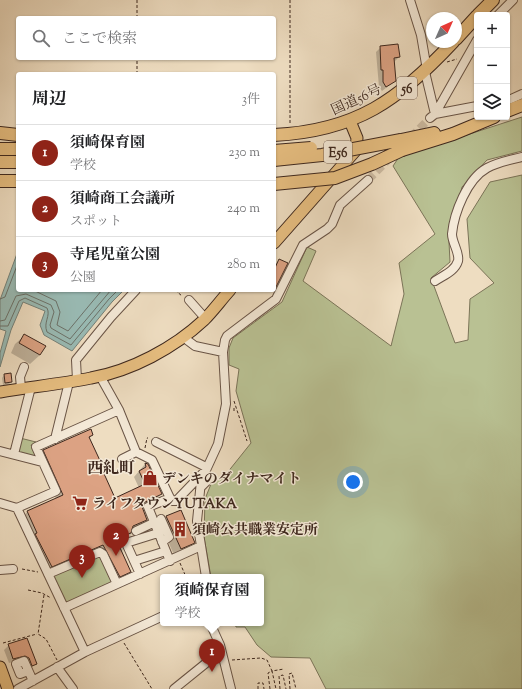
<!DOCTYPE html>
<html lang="ja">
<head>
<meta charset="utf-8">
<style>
  :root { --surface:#fff; --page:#f2f2f2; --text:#202124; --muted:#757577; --line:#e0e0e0; --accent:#8f2418 }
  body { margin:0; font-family:"Sorts Mill Goudy","Noto Serif JP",serif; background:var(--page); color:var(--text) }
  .controls { position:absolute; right:12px; top:12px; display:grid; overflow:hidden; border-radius:4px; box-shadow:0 1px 3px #0004 }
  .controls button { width:36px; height:36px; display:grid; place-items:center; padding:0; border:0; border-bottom:1px solid var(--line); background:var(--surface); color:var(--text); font:20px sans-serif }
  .compass { position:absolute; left:426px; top:12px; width:36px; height:36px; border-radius:50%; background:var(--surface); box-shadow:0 1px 3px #0004; rotate:45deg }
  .you { position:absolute; left:353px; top:482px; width:14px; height:14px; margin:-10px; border:3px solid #fff; border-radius:50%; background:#1a73e8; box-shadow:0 0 0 6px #1a73e833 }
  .badge { display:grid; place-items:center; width:26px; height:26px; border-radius:50%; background:var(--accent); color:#fff; font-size:13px; font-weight:700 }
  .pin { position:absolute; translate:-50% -33px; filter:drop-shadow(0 1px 2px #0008) }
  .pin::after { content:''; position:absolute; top:21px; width:14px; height:12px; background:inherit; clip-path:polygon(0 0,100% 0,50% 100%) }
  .popup { position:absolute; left:160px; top:574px; width:104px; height:52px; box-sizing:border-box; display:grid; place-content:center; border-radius:4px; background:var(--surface); filter:drop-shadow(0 1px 3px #0005); font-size:13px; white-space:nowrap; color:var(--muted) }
  .popup b { font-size:15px; color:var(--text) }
  .popup::after { content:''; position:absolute; left:50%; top:100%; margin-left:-8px; border:8px solid transparent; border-top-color:var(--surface) }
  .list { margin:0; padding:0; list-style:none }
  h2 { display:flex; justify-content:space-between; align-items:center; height:52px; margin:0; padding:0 16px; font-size:17px }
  h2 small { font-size:13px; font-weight:400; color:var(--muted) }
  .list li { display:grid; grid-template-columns:26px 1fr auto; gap:12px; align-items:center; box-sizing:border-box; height:56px; padding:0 16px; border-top:1px solid var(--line) }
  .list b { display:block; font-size:15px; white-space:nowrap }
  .list p { margin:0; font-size:13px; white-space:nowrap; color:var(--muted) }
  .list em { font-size:13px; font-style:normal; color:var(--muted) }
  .icon { flex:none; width:22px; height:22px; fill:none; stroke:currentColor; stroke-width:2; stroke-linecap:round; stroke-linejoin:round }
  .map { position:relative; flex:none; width:522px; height:689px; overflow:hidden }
  .search { position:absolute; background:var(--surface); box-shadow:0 1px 3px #0004; left:16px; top:16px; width:260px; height:44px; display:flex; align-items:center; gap:10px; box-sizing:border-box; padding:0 14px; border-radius:4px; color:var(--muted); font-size:15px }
  .panel { position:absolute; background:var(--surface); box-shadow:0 1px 3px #0004; left:16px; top:72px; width:260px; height:220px; border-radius:4px }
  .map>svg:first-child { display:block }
</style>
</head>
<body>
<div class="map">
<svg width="522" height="689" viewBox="0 0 522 689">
  <rect width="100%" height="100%" fill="#eeddc1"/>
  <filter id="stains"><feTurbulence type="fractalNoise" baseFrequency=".005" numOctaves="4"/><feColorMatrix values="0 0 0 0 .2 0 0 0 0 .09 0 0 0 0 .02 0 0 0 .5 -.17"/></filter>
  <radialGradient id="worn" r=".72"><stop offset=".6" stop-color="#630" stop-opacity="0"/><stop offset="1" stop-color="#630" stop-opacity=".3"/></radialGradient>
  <!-- green -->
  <path fill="#b9c193" stroke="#7b7458" d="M 522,117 L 522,151 L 487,160 L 462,187 L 449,242 L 450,262 L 431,278 L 455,343 L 468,340 L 470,299 L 494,283 L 470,258 L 467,219 L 490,182 L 522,175 L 522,689 L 326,689 L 310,658 L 271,657 L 257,645 L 245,627 L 236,627 L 235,623 L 261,623 L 261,577 L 211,577 L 204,537 L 205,499 L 211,484 L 227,473 L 251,443 L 236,391 L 239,369 L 229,365 L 229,348 L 233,338 L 282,302 L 307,247 L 316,251 L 303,281 L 391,346 L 404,294 L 399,263 L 435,234 L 393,166 L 399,157 Z
    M 20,438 L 36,442 L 31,445 L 38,458 L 17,452 Z
    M 95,554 L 102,557 L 113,582 L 69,603 L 65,602 L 52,574 Z"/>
  <!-- water -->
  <path fill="#99bbb5" stroke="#748078" d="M 18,251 L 18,290 L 124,290 L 112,302 L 72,351 L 44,335 L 40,325 L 45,311 L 23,302 L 11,330 L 0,367 L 0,353 L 6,331 L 0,329 L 0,300 Z"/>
  <!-- shadow -->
  <path fill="#0003" d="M 381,47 L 399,57 L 394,62 L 395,81 L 382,91 L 379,87 L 376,52 Z
    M 279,260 L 274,288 L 274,266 Z
    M 265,290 L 272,290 L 270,292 Z
    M 25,335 L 40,355 L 30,364 L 11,353 L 15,344 Z
    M 4,375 L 11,382 L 8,385 L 3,385 L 2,378 Z
    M 92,435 L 89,439 L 102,466 L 100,468 L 114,499 L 139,488 L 134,477 L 145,464 L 147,465 L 161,494 L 155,500 L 141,506 L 146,519 L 140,525 L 131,529 L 124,538 L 116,542 L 129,572 L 124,577 L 114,582 L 97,550 L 46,572 L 22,518 L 27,512 L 56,499 L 38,456 L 44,451 Z
    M 180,512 L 194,542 L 188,548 L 174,555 L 160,523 L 166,517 Z
    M 26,640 L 36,664 L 28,670 L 20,660 L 9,663 L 4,650 L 9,645 Z"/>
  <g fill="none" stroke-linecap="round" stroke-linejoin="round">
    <!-- shore -->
    <path stroke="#6b7169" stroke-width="1" d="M 33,290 L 56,301 L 60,312 L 57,325 L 68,331 L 102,290
      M 0,299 L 5,297 L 18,263
      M 0,321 L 5,320 L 16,296 L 26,294 L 51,305 L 54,312 L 50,325 L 51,328 L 70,339 L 111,290
      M 0,326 L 8,326 L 19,301 L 25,298 L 47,308 C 51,316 43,322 47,332 L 71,345 L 109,299 L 118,290"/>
  </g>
  <!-- building -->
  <path fill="#dca283" stroke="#3d271d" d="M 398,44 L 400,57 L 394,58 L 396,81 L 386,87 L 383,82 L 383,70 L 381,70 L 380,46 Z
    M 279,259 L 288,263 L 274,291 L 274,270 Z
    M 24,334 L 46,346 L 40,355 L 19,343 Z
    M 11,373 L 12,382 L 5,383 L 4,374 Z
    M 91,429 L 93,435 L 89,437 L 103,467 L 101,467 L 115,498 L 145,484 L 139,471 L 146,467 L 145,463 L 148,464 L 162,494 L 141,504 L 147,520 L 133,526 L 131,533 L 116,539 L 131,572 L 120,577 L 103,545 L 52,567 L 35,534 L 37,533 L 27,511 L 63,495 L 43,450 Z
    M 181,510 L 195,543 L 181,549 L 166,516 Z
    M 27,638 L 37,664 L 32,666 L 29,658 L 25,656 L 13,659 L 8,644 Z"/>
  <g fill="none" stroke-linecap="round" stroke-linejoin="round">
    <!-- minor-tunnel -->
    <path stroke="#cbb9a0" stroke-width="8" stroke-dasharray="8 4" stroke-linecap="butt" d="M 411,137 L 430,118
      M 368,180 L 389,159"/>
    <!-- minor casing -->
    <g stroke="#695446" stroke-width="10">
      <path id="minor" d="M 410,0 L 421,35 L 427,70
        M 498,15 L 513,0
        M 425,72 L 435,114
        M 507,101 L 522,94
        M 435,114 L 477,106
        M 430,118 L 435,114 L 477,40
        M 435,281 C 444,275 455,271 458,261 C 460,253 452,243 452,234 C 454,213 467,179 487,168 C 498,162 510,160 522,157
        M 189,300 L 205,318
        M 183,337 L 195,346 L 223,352
        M 100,376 L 119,410 L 136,452 L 152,460 L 169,496 L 168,499 L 148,507 L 170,561
        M 77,380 L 76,360 L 111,317 L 136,290
        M 21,388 L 20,377 L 24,367
        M 55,439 L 69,382
        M 156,442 L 206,467
        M 0,451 L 42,462
        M 14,454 L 31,387
        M 122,459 L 136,452
        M 201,487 L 210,478
        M 169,496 L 172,501 L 176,501 L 202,474
        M 0,503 L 17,508 L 56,491 L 36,447 L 119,410
        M 17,508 L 85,652
        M 161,519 L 169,537 L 162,542
        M 136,531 L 153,523
        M 134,561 L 166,551
        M 0,570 L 13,569
        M 48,574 L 100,552 L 103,554 L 117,584
        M 140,574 L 126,543 L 158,533
        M 206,577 L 197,521 L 201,481 L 218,444 L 226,404 L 223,352 L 225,340 L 227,336 L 276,299 L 303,245 L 327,229 L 332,224 L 340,205 L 368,180
        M 64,608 L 201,546
        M 210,623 L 220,645 L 231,689
        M 57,667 L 73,689
        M 28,671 L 20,674 L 16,664 L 24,661 L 33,681
        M 18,689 L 85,652 L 163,616
        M 174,689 L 221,651"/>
    </g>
    <!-- major casing -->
    <g stroke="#3d271d" stroke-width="13">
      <path id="major" d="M 274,243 L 356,150 L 357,138 L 350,121
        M 0,392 C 30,387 61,384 91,378 C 131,371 174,348 204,320 C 213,311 221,300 230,290
        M 0,667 L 8,689"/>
    </g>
    <!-- highway casing -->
    <g stroke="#3d271d" stroke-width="14">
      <path id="highway" d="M 478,15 L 493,0
        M 456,39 L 477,16
        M 507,111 L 522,105
        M 0,133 L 18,135
        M 274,135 C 356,131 399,100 453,42
        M 401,140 L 434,133
        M 0,149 L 18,149
        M 402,150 L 453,134 L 494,117
        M 0,162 L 18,162
        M 0,181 L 18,181"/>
    </g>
    <!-- path -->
    <path stroke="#3d271d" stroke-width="1" stroke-dasharray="3 2" stroke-linecap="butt" d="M 137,18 L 137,0
      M 447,62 L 457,59
      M 137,74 L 137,58
      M 290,123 L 290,0
      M 175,290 L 182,296
      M 234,401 L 247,441
      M 234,408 L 234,413
      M 145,448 L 147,438 L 148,438
      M 180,563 L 186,577
      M 22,569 L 38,572
      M 28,590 L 42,593 L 51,598
      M 44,595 L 38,634 L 46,639 L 57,660
      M 3,643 L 37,634
      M 124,643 L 152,689
      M 232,660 L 261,658 L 267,660 L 272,671 L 284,669
      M 258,689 L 258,683 L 263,683 L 264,689
      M 270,689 L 268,673 L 272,671 L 276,689
      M 280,689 L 279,676 L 283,675 L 286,689
      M 290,689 L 289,674 L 292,673 L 296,689"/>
    <!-- minor -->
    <use href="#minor" stroke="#f4e9d7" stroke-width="8"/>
    <!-- major -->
    <use href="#major" stroke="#e7be80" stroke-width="11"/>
    <!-- highway -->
    <use href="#highway" stroke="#e7be80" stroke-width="12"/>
    <!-- highway-bridge casing -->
    <g stroke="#3d271d" stroke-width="14" stroke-linecap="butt">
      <path id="highway-bridge" d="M 274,151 L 311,148
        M 274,160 L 322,155 L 401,140
        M 274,184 L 335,178 L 372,164 L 402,150"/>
    </g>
    <!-- highway-bridge -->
    <use href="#highway-bridge" stroke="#e7be80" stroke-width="12"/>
  </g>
  <!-- icons -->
  <defs>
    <g id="shop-bare" transform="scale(1.2)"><path d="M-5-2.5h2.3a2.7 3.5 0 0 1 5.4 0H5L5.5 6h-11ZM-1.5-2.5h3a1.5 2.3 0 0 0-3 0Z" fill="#8f2418" stroke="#f4e9d7" stroke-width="2.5" paint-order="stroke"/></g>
    <g id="supermarket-bare" transform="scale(1.2)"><path d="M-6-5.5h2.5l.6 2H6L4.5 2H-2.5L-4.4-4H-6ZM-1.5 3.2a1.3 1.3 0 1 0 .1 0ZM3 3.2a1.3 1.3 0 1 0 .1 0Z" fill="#8f2418" stroke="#f4e9d7" stroke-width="2.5" paint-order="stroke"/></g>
    <g id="building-bare" transform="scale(1.2)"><path d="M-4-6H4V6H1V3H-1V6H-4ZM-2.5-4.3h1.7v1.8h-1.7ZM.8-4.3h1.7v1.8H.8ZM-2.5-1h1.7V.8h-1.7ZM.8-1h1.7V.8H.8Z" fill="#8f2418" stroke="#f4e9d7" stroke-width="2.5" paint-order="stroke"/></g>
  </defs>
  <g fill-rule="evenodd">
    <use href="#shop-bare" x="150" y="478"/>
    <use href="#supermarket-bare" x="80" y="503"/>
    <use href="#building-bare" x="180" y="529"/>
  </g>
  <g text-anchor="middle" stroke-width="3" stroke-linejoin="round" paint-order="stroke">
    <!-- shield labels -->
    <g fill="#f4e9d7" stroke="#746155" stroke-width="1">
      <rect x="397" y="77" width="20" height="22" rx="3"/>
      <rect x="324" y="141" width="28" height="22" rx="3"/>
    </g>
    <g font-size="13" font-weight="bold" fill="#3d271d">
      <text x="407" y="93">56</text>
      <text x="338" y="157">E56</text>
    </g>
    <!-- street labels -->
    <g font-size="14" fill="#3d271d" stroke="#f4e9d7">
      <text transform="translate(356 99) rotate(-25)" y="5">国道56号</text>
    </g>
    <!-- poi labels -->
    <g font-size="14" font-weight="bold" fill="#3d271d" stroke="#f4e9d7" text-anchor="start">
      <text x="162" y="483">デンキのダイナマイト</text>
      <text x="92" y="508">ライフタウンYUTAKA</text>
      <text x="192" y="534">須崎公共職業安定所</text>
    </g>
    <!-- quarter labels -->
    <g font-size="16" font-weight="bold" fill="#3d271d" stroke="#f4e9d7">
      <text x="111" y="473">西糺町</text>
    </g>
  </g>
  <rect width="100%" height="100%" filter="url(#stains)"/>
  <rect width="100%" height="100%" fill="url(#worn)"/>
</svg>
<div class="controls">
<button>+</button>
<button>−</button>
<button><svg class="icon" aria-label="layers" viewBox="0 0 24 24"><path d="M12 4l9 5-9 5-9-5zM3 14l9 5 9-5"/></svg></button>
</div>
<svg class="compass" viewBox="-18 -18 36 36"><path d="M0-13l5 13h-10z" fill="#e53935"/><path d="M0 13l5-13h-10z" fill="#757577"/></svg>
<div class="you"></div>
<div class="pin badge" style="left:212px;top:672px">1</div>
<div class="popup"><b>須崎保育園</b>学校</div>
<div class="pin badge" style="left:116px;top:556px">2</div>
<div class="pin badge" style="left:82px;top:578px">3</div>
<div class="search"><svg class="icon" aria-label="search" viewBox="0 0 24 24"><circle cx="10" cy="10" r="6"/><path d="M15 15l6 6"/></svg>ここで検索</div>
<section class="panel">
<h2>周辺<small>3件</small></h2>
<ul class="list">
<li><span class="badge">1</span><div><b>須崎保育園</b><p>学校</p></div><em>230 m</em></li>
<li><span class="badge">2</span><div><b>須崎商工会議所</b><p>スポット</p></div><em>240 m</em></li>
<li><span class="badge">3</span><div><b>寺尾児童公園</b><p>公園</p></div><em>280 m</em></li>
</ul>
</section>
</div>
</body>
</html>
